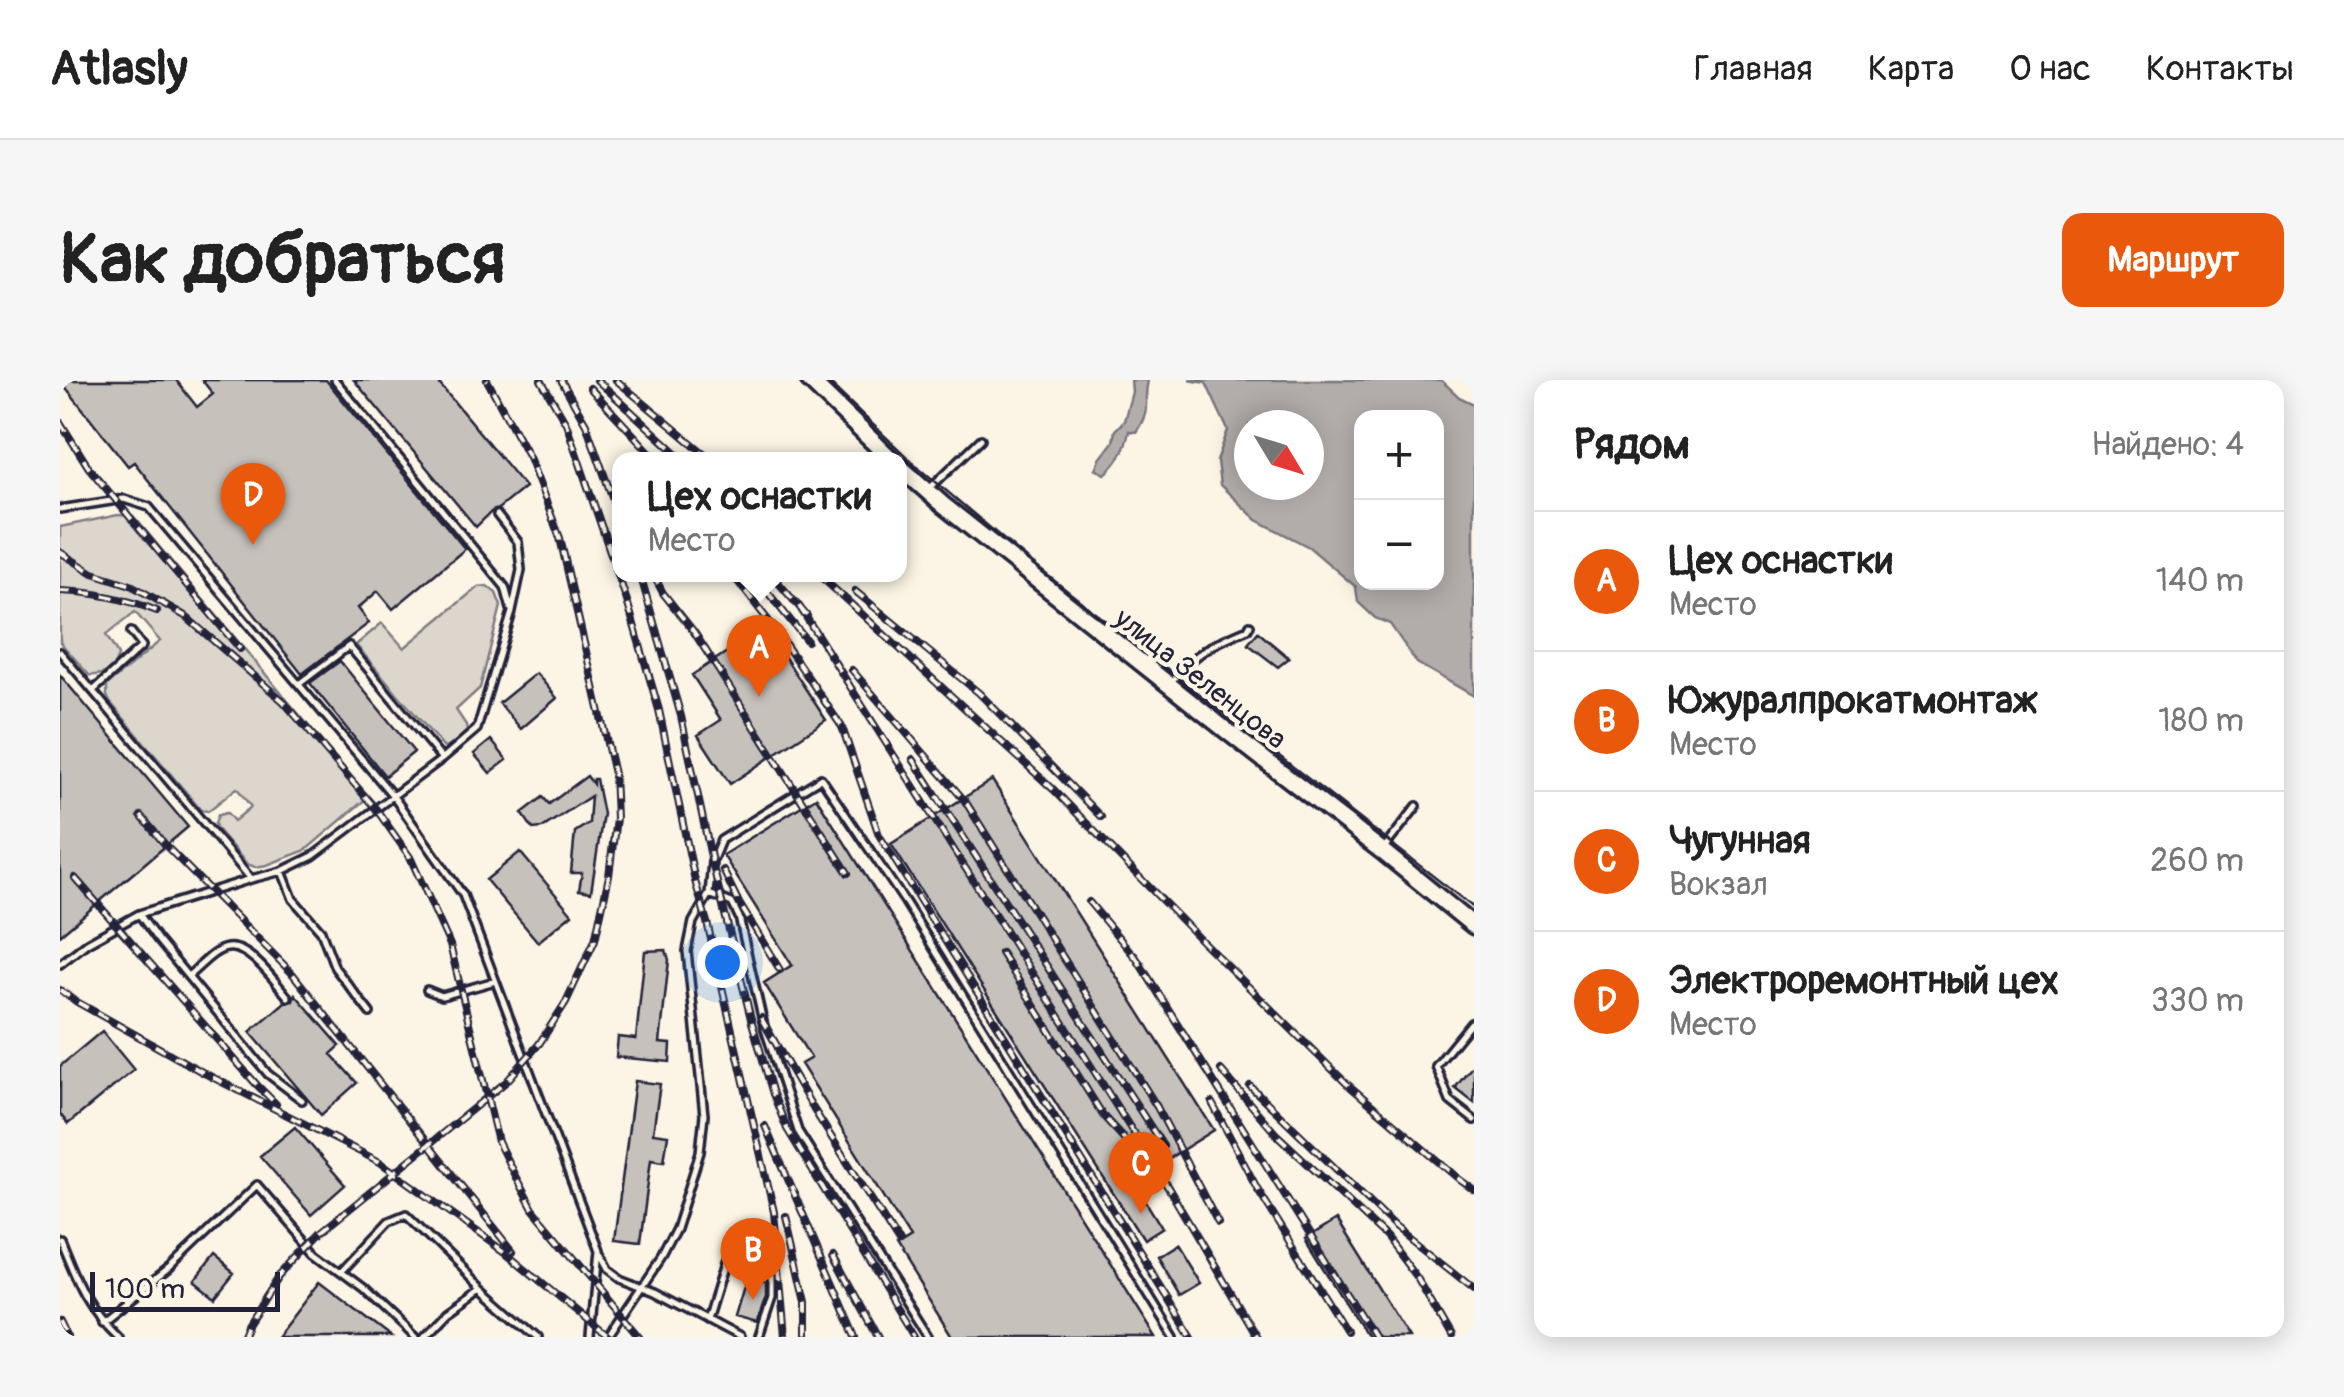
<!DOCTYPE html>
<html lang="ru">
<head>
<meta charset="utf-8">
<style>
  :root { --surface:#fff; --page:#f6f6f6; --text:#222; --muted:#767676; --line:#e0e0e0; --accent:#ea580c }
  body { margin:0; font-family:Pangolin,sans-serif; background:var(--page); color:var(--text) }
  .controls { position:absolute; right:30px; top:30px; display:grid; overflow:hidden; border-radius:20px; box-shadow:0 5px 25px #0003 }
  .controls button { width:90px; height:90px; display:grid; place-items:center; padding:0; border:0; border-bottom:2px solid var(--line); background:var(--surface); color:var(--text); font:50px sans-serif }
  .compass { position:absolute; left:1174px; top:30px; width:90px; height:90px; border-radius:50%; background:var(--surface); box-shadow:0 5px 25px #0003; rotate:128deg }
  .scale { position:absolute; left:30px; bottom:25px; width:190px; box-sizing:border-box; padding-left:10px; border:5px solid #22223b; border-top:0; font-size:28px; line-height:35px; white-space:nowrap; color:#22223b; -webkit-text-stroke:8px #fcf5e5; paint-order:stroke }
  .you { position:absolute; left:662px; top:582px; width:35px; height:35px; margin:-25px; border:8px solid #fff; border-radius:50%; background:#1a73e8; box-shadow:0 0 0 15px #1a73e833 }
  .badge { display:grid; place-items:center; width:65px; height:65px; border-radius:50%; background:var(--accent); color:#fff; font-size:32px; font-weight:700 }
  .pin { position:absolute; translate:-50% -82px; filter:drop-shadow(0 2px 5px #0008) }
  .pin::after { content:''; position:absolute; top:52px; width:35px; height:30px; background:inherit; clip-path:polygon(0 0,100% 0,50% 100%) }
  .popup { position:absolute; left:552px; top:72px; width:295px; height:130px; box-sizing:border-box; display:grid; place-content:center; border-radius:20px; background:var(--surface); filter:drop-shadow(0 2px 8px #0005); font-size:32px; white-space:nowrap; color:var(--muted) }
  .popup b { font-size:38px; color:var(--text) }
  .popup::after { content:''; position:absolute; left:50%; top:100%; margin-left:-20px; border:20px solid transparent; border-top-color:var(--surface) }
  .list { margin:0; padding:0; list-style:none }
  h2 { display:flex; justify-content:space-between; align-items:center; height:130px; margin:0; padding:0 40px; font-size:42px }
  h2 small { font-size:32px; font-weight:400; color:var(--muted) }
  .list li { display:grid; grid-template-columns:65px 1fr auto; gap:30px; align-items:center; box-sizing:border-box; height:140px; padding:0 40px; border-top:2px solid var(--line) }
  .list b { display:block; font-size:38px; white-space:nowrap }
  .list p { margin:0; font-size:32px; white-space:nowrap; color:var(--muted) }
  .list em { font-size:32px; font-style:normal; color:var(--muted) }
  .map { position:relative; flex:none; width:1414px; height:957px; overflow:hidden; border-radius:20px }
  header { display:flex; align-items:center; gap:60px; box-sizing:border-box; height:140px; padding:0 50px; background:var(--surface); border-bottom:2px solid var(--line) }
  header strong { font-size:48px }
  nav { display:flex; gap:55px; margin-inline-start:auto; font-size:35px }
  .intro { display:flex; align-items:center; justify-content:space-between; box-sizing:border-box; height:240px; padding:0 60px }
  h1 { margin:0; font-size:70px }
  .button { padding:25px 45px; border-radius:20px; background:var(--accent); color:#fff; font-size:35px; font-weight:700 }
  main { display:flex; gap:60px; padding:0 60px }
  aside { flex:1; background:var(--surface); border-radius:20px; box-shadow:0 5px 25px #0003 }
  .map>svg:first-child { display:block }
</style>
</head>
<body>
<header>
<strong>Atlasly</strong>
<nav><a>Главная</a><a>Карта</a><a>О нас</a><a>Контакты</a></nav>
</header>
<div class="intro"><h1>Как добраться</h1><a class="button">Маршрут</a></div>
<main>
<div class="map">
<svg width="1414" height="957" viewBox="0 0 1414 957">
  <rect width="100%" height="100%" fill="#fcf5e5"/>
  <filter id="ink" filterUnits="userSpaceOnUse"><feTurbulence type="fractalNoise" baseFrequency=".01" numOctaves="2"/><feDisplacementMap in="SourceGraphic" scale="20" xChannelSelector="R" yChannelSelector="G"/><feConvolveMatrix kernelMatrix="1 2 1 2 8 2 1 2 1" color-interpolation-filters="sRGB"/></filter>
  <g filter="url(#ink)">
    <!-- green -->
    <path fill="#dcd6cc" stroke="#7f7c84" stroke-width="2.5" d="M 58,135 L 73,136 L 76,139 L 308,417 L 246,470 L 207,485 L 195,487 L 187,484 L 156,448 L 155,443 L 158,435 L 167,433 L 174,441 L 191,427 L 177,408 L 148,431 L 141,430 L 50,322 L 47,316 L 47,305 L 100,261 L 75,232 L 46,255 L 58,275 C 55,291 43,296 29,295 L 0,262 L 0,147 Z
      M 427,206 L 436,213 L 441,226 L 420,308 L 396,330 L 406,345 L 407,351 L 391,366 L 384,368 L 296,265 L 322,243 L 344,268 L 418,207 Z"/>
    <!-- water -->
    <path fill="#b2adab" stroke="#78757e" stroke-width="2.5" fill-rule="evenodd" d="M 1071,0 L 1088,0 C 1082,26 1093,26 1076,52 L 1069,51 C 1066,67 1058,83 1045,94 L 1036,89 L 1040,79 L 1053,62 L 1055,50 L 1064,41 L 1072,12 Z
      M 1129,0 L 1381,0 L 1399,17 L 1414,24 L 1414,316 L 1357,283 L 1330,244 L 1315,238 L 1298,222 L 1296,207 L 1249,167 L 1197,140 L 1160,105 L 1157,81 L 1168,50 L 1146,3 ZM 1302,38 L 1376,38 L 1376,202 L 1302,202 ZM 1189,45 L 1249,45 L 1249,105 L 1189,105 Z"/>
    <!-- building -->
    <path fill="#c6c1bb" stroke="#22223b" stroke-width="2.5" d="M 0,0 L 116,0 L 137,27 L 153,14 L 142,0 L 266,0 L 405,169 L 333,229 L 318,211 L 298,228 L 309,243 L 242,294 L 74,82 L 68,86 Z
      M 294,0 L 376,0 L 465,107 L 438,129 L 432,131 L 416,147 Z
      M 705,247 L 766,340 L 670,404 L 638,355 L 661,340 L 632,295 Z
      M 1198,252 L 1229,278 L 1218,287 L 1188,264 Z
      M 280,281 L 354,372 L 325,396 L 250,303 Z
      M 476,293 L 497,318 L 461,349 L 439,323 Z
      M 0,295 L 128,447 L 0,555 Z
      M 431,360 L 447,380 L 430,393 L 414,374 Z
      M 527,396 L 533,404 L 533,399 L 536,399 L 543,434 L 531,512 L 519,510 L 522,493 L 511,493 L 515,452 L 529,443 L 531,416 L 482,448 L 473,449 L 462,433 L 483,417 L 489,424 Z
      M 932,400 L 1154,750 L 1073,801 L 1102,848 L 1083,860 L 831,464 Z
      M 756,417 L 1096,957 L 892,957 L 836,867 L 850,858 L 741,684 L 751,678 L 704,603 L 732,585 L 663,475 Z
      M 460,472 L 512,534 L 478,562 L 426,500 Z
      M 606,570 L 609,580 L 600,663 L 611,664 L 610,682 L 556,677 L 558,657 L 576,659 L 585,571 Z
      M 235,614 L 280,666 L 271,674 L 297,703 L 261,735 L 190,652 L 225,622 L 233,621 Z
      M 42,651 L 74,690 L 8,744 L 0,734 L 0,686 Z
      M 1414,684 L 1414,723 L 1395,708 Z
      M 575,701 L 600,704 L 593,753 L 608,755 L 604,781 L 591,779 L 580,864 L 554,861 Z
      M 235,747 L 285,805 L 251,835 L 200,776 Z
      M 1276,840 L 1349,957 L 1307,957 L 1246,859 Z
      M 1115,864 L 1139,903 L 1119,915 L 1096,876 Z
      M 154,877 L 174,893 L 155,917 L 135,901 Z
      M 687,897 L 706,903 L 706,917 L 697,943 L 675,937 Z
      M 259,902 L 331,957 L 217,957 Z"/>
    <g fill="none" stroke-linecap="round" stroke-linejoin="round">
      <!-- lane casing -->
      <g stroke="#22223b" stroke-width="12">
        <path id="lane" d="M 275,0 L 445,207 L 451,229
          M 869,109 L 921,59
          M 0,129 L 64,119 L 89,127 L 333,416 L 403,515 L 538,871 L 530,957
          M 0,272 L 191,499 L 79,534 L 27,563 L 0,584
          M 1111,302 C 1134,273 1154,263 1188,249 L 1190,245
          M 239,304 L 289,266 L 382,379
          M 33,311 L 82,266 L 71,252
          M 1324,468 L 1357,426
          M 222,491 L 233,519 L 261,551 L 275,588 L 310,633
          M 191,499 L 222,491 L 253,476 L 382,379 L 417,349 L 452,232 L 461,190 L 458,162 L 437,135
          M 649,514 L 652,482 L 661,460 L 761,398 L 845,522 L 1115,957
          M 79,534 L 97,559 L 208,694 L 242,720
          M 128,596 C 139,588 153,570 167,568 C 189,564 216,603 228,617
          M 367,610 L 382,616 L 435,601
          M 1414,645 L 1411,643 L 1376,686 L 1390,721 L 1414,740
          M 0,859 C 17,901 25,925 58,957
          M 539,874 L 547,889 L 559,898 L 595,912 L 680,957
          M 282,891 L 329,841 L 346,834 L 422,908 L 478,957
          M 647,940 L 666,878 L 712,892 L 712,918 L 699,957
          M 42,942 L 109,889 L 197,805 L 256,873 L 303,908 L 355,957
          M 364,957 L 388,932 L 422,908
          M 548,957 L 601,878 L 616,849 L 640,772 L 644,735 L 627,571 L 633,542 L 649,514 L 672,523 L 679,537 L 704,646 L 738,751 L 868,957"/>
      </g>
      <!-- secondary casing -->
      <g stroke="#22223b" stroke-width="22">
        <path id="secondary" d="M 749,0 L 832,80
          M 839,86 L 883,125 L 1167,351 L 1322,471 L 1414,546"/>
      </g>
      <!-- lane -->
      <use href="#lane" stroke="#fcf5e5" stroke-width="5"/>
      <!-- secondary -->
      <use href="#secondary" stroke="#fcf5e5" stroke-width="15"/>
      <!-- tram -->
      <path stroke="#22223b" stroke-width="2.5" d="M 766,0 L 850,80 L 969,181 L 1414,528"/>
      <!-- rail casing -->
      <g stroke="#22223b" stroke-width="8">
        <path id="rail" d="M 481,0 L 506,43 L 567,221 L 599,330 L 635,501 L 647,542 L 714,832 L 725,957
          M 501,0 L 526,44 L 559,136
          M 537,0 L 624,80
          M 556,0 L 652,80
          M 530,8 L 597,80
          M 0,42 L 29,88 L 180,269
          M 0,172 L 33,193 L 71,205 L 125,236 L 223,321 L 316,429 L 350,477 L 390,565 L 438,762 L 455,796 L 473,829 L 580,957
          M 580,194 L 621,336 L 652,482 L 691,639 L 713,714 L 727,749 L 854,957
          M 593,194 L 603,213 L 634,252 L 788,493
          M 672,194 L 715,249 L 782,347 L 819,455 L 1132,957
          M 693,194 L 747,261
          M 711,194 L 747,236
          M 758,194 L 994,410 L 1143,562 L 1286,703 L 1400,800 L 1414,810
          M 0,211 C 33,212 67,219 97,231
          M 795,211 L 919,313 L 1041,437
          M 739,226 L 1109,809 L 1196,957
          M 792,290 L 905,421 L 1097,727 L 1158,843
          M 853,379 L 1103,766
          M 81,436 L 108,468 L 232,593 L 453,871
          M 663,490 L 679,523 L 720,590
          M 15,498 L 197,705 L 216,724
          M 1029,522 L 1081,584
          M 941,573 L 1044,737 L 1069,764
          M 1075,576 L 1314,957
          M 0,610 L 17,622 L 144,693 L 320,782 L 444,871 L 548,957
          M 701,638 L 754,730 L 839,863
          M 1161,690 L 1216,754 L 1326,857 L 1357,898 L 1391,957
          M 1190,706 L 1334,845 L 1414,909
          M 1152,723 L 1197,808 L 1286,951
          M 705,746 L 796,957
          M 726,836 L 746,922 L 746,957
          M 773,875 L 818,957
          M 0,942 L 7,957
          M 183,957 L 188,945 L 219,897 L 261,852 L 447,701 L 479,664 L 506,622 L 535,560 L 549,496 L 556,438 L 554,394 L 500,158 L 469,77 L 427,0"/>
      </g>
      <!-- rail -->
      <use href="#rail" stroke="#fcf5e5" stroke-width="4" stroke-dasharray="11" stroke-linecap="butt"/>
    </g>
  </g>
  <g text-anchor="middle" stroke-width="9" stroke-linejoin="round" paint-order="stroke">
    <!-- street labels -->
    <g font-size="28" fill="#22223b" stroke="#fcf5e5">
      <text transform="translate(1141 298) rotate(38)" y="10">улица Зеленцова</text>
    </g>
  </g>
</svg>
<div class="controls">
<button>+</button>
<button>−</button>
</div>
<svg class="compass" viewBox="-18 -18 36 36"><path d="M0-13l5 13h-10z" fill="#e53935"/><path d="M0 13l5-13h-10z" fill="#767676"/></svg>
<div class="scale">100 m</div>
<div class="you"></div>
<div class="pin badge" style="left:699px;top:317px">A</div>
<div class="popup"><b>Цех оснастки</b>Место</div>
<div class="pin badge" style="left:693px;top:920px">B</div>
<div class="pin badge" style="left:1081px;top:834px">C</div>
<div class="pin badge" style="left:193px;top:165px">D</div>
</div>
<aside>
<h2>Рядом<small>Найдено: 4</small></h2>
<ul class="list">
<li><span class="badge">A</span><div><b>Цех оснастки</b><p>Место</p></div><em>140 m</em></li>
<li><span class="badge">B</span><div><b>Южуралпрокатмонтаж</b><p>Место</p></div><em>180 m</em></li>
<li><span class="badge">C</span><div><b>Чугунная</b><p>Вокзал</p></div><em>260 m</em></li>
<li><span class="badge">D</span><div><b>Электроремонтный цех</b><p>Место</p></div><em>330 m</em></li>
</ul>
</aside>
</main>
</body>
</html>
